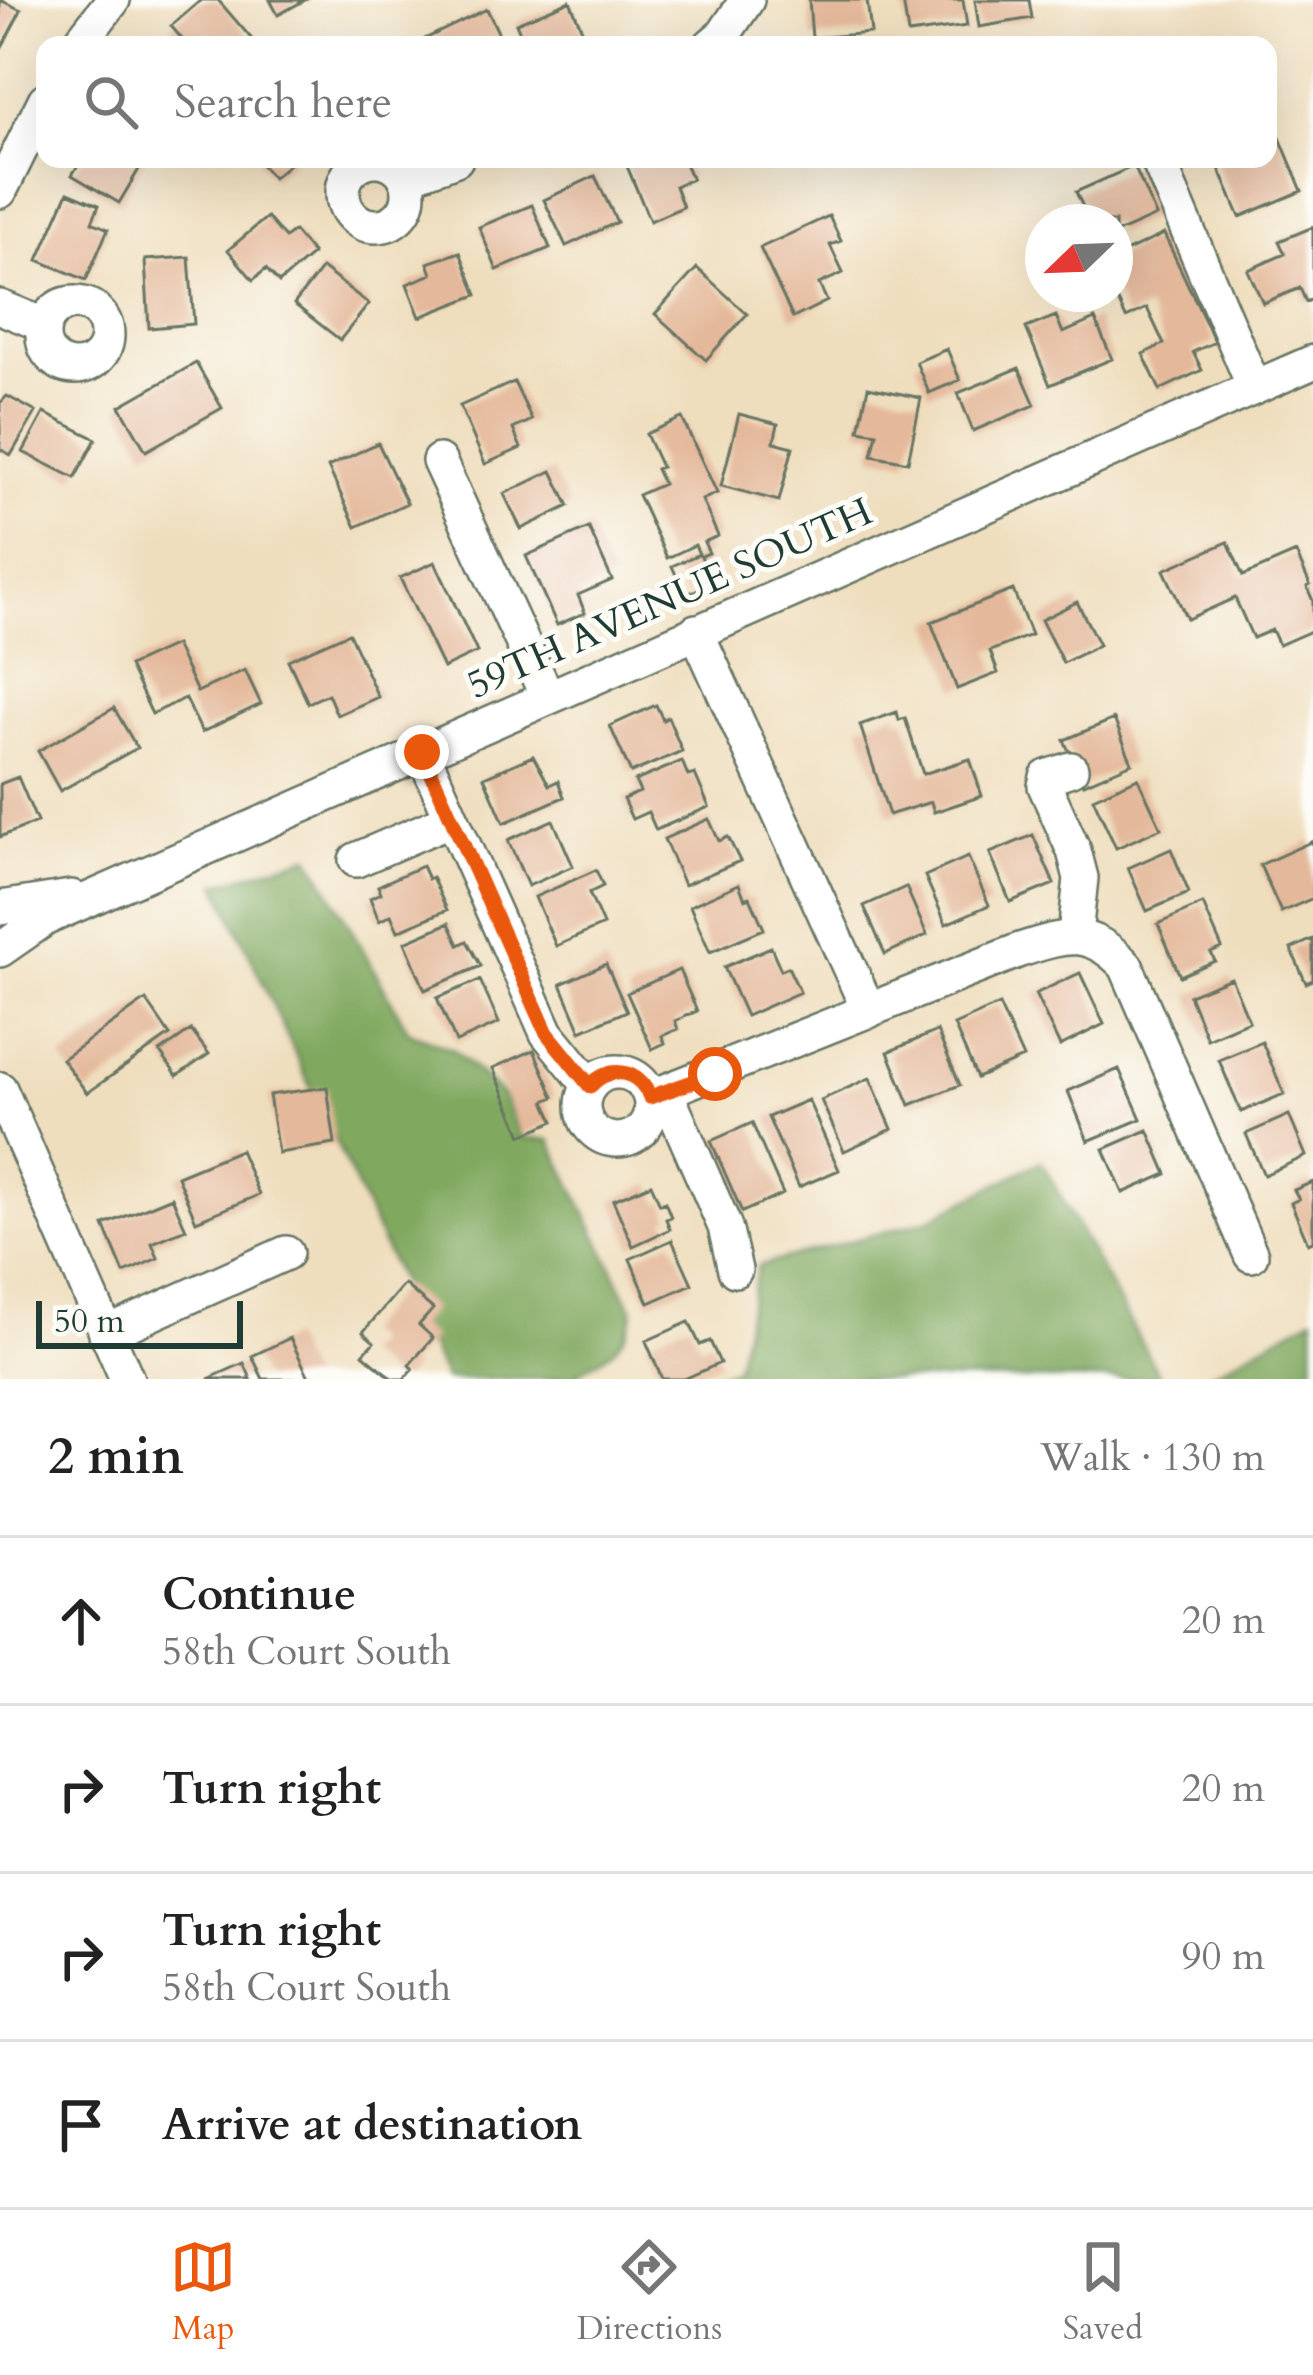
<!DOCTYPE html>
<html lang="en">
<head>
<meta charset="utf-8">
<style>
  :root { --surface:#fff; --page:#f2f2f2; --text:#222; --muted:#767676; --line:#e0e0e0; --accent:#ea580c }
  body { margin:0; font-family:Cardo,serif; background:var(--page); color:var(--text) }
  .compass { position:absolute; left:1025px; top:204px; width:108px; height:108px; border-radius:50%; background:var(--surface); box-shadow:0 12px 48px #0002; rotate:247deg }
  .scale { position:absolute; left:36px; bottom:30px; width:207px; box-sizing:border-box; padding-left:12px; border:6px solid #1f3d34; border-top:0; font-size:33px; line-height:42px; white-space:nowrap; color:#1f3d34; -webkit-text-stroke:9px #fdfcf7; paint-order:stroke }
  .stop { position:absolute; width:36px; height:36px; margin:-27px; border:9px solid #ea580c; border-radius:50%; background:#fff }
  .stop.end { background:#ea580c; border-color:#fff; box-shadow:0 3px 12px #0008 }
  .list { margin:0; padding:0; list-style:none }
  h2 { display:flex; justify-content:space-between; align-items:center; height:156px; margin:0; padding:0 48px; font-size:51px }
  h2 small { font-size:39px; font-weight:400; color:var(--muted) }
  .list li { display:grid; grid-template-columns:78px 1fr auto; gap:36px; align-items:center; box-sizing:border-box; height:168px; padding:0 48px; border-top:3px solid var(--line) }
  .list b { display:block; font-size:45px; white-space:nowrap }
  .list p { margin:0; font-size:39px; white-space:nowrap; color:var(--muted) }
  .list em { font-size:39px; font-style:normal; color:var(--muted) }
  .icon { flex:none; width:66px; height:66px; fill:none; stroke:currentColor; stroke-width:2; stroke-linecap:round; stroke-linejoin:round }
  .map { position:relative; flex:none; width:1313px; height:1379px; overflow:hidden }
  .search { position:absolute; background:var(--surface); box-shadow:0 12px 48px #0002; left:36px; right:36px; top:36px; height:132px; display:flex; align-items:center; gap:30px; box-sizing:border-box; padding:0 42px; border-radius:24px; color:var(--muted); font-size:45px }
  .sheet { height:828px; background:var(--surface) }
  nav { display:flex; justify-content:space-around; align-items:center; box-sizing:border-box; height:168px; border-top:3px solid var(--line); background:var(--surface); font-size:33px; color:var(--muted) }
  nav a { display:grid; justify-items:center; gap:6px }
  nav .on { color:var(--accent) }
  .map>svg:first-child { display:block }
</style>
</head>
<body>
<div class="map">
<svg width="1313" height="1379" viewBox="0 0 1313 1379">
  <rect width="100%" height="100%" fill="#fdfcf7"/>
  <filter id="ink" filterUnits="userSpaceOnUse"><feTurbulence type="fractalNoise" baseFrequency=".00833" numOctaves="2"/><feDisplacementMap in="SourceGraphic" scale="24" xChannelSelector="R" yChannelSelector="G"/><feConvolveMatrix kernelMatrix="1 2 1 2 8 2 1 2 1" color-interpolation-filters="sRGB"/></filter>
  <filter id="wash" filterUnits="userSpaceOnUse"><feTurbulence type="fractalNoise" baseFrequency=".004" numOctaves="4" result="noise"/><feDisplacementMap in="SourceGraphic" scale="48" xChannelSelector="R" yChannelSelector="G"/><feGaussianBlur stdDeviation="2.7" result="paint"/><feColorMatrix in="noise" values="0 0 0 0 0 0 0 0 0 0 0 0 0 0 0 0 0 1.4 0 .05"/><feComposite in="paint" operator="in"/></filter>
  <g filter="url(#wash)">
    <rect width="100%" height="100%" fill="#efdebe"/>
    <!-- forest -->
    <path fill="#80a85e" stroke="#507249" stroke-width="3" d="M 310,856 L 409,1032 L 454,1050 L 502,1095 L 521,1137 L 550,1140 L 633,1310 C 630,1345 604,1357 577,1373 L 581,1379 L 445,1379 L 217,884 Z
      M 1041,1161 L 1161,1379 L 707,1379 L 736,1367 L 758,1266 L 928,1220 Z
      M 1313,1317 L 1313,1379 L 1201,1379 Z"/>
    <g id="blocks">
      <!-- building -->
      <path fill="#e4b89a" d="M 0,0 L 21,10 L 0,51 Z
        M 201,0 L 218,0 L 257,45 L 187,45 L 171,26 Z
        M 270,0 L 305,0 L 278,15 Z
        M 809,0 L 867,0 L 871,33 L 812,38 Z
        M 903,0 L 963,0 L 967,26 L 908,34 Z
        M 975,0 L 1029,0 L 1032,18 L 979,27 Z
        M 570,1 L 585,37 L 564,45 L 525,45 L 516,23 Z
        M 487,9 L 504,45 L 428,45 L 425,39 Z
        M 1278,133 L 1302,191 L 1240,217 L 1215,159 L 1268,159 L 1268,137 Z
        M 82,159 L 145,159 L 119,203 L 72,175 Z
        M 256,159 L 295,159 L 273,178 Z
        M 624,159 L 683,159 L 692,179 L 675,186 L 683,207 L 650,221 Z
        M 1134,166 L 1156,216 L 1115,234 L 1115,222 L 1090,222 L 1076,192 Z
        M 595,176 L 617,222 L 566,246 L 544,200 Z
        M 68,192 L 99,205 L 92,222 L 108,229 L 86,280 L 38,260 Z
        M 532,205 L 550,248 L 497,270 L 479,227 Z
        M 829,216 L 841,241 L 830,245 L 843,273 L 819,284 L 827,301 L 793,318 L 760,248 Z
        M 267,217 L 285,238 L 294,231 L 313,254 L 279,283 L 266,269 L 253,280 L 228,250 Z
        M 1313,227 L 1313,299 L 1306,302 L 1300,288 L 1263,303 L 1248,270 L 1285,254 L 1279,241 Z
        M 1164,234 L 1215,342 L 1193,352 L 1202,370 L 1160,390 L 1143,354 L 1164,344 L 1147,308 L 1126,318 L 1115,295 L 1115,257 Z
        M 460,252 L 477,295 L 420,317 L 407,284 L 432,274 L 428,263 Z
        M 189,257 L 194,324 L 149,328 L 145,260 Z
        M 322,268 L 369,304 L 340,340 L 294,304 Z
        M 697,268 L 747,314 L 706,360 L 655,314 Z
        M 1056,316 L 1063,333 L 1095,319 L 1112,359 L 1050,385 L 1026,328 Z
        M 947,349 L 960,380 L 929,393 L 916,362 Z
        M 196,363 L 222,408 L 146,451 L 120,406 Z
        M 1019,368 L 1035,405 L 973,431 L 958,393 Z
        M 514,382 L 532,420 L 513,429 L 521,448 L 485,464 L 460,406 Z
        M 868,387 L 921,398 L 908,462 L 872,455 L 877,433 L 859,430 Z
        M 7,396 L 36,412 L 11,455 L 0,449 L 0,403 Z
        M 44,413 L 96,439 L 75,478 L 23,452 Z
        M 739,414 L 778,424 L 774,442 L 793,447 L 779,501 L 721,486 Z
        M 682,418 L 717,493 L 702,500 L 718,536 L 704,542 L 709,553 L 701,556 L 713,583 L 685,595 L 672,566 L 699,554 L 695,545 L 667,558 L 638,495 L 663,484 L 656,469 L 661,467 L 646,434 Z
        M 378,443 L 407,503 L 356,527 L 328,467 Z
        M 552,471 L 569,506 L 521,529 L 504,494 Z
        M 589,528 L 612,580 L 578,595 L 585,613 L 557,625 L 526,556 Z
        M 1228,542 L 1243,576 L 1296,553 L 1310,585 L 1307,587 L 1313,601 L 1313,630 L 1279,645 L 1272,630 L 1253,638 L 1235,598 L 1187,619 L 1164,570 Z
        M 435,562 L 477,652 L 443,668 L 400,578 Z
        M 1013,590 L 1031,635 L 990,651 L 998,673 L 957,689 L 931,622 Z
        M 1077,602 L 1099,645 L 1063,663 L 1041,620 Z
        M 349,633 L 378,697 L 337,715 L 328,694 L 308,703 L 288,660 Z
        M 175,645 L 197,692 L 245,670 L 261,704 L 202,732 L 185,698 L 152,714 L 129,666 Z
        M 656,705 L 663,720 L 668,717 L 682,751 L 631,773 L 610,726 Z
        M 114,708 L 137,748 L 60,791 L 38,751 Z
        M 897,712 L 899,720 L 905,718 L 923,774 L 970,759 L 982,796 L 934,812 L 931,802 L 889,815 L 860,725 Z
        M 1114,719 L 1132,763 L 1084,784 L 1064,740 Z
        M 533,756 L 549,785 L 558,781 L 564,797 L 504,823 L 484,777 Z
        M 682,761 L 688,776 L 695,774 L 709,807 L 656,830 L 648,812 L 632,819 L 623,799 L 640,792 L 635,781 Z
        M 18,777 L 37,822 L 0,837 L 0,784 Z
        M 1138,778 L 1161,828 L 1116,848 L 1093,798 Z
        M 709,819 L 719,841 L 728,837 L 740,861 L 684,885 L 664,839 Z
        M 553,820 L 573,866 L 528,886 L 508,840 Z
        M 1033,835 L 1054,884 L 1010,902 L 990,853 Z
        M 1313,841 L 1313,898 L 1281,912 L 1260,865 Z
        M 1171,849 L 1189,893 L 1147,911 L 1128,868 Z
        M 968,857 L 989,905 L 946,924 L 925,876 Z
        M 422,866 L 428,879 L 432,877 L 447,910 L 398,931 L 391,915 L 379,921 L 370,898 L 381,893 L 378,886 Z
        M 596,870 L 603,886 L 589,893 L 603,925 L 556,946 L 535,897 Z
        M 739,884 L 745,899 L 750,897 L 764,929 L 710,952 L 690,906 Z
        M 906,887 L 927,935 L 885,954 L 864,906 Z
        M 1203,904 L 1222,948 L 1211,953 L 1215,961 L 1180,976 L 1158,924 Z
        M 449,923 L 459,945 L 467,941 L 481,966 L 425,990 L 405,942 Z
        M 1313,939 L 1313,980 L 1306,983 L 1291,949 Z
        M 771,947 L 781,970 L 788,967 L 800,992 L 746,1016 L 724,967 Z
        M 606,964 L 627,1011 L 581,1031 L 561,984 Z
        M 679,970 L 697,1011 L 675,1021 L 678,1029 L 662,1036 L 665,1043 L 652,1049 L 627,993 Z
        M 1080,973 L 1104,1024 L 1060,1046 L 1035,994 Z
        M 1231,978 L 1249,1021 L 1207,1039 L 1189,995 Z
        M 480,980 L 499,1023 L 456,1042 L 437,998 Z
        M 146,1000 L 170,1035 L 87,1093 L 62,1059 Z
        M 999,1005 L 1023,1058 L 977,1078 L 954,1025 Z
        M 191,1030 L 209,1054 L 177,1076 L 160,1052 Z
        M 937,1031 L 960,1085 L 910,1105 L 888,1052 Z
        M 1262,1042 L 1284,1094 L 1241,1112 L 1219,1060 Z
        M 534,1050 L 554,1097 L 545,1101 L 554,1121 L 522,1135 L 493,1068 Z
        M 1119,1069 L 1141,1119 L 1088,1141 L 1068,1091 Z
        M 870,1078 L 892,1129 L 844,1151 L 821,1100 Z
        M 327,1087 L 335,1144 L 278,1153 L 269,1095 Z
        M 808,1100 L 839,1170 L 799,1187 L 768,1117 Z
        M 1289,1115 L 1306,1156 L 1264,1175 L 1246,1134 Z
        M 752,1123 L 783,1194 L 742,1212 L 711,1141 Z
        M 1148,1130 L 1167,1174 L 1123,1193 L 1104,1149 Z
        M 240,1150 L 259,1195 L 196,1221 L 177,1176 Z
        M 1313,1182 L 1313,1241 L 1308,1243 L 1291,1203 L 1299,1199 L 1294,1190 Z
        M 651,1184 L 660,1204 L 665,1202 L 671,1217 L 666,1219 L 670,1229 L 633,1246 L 613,1200 Z
        M 172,1197 L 186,1229 L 152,1243 L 158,1258 L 124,1273 L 104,1225 Z
        M 672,1240 L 692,1284 L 649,1303 L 630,1259 Z
        M 404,1284 L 433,1309 L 419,1325 L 433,1338 L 409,1365 L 413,1369 L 404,1379 L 393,1379 L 363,1354 L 374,1342 L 363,1332 Z
        M 689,1322 L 700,1345 L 710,1341 L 720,1363 L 684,1379 L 662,1379 L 646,1341 Z
        M 290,1338 L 310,1379 L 263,1379 L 252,1356 Z
        M 244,1363 L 251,1379 L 208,1379 Z"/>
    </g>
  </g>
  <g filter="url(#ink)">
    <use href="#blocks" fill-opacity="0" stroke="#687564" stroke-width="3"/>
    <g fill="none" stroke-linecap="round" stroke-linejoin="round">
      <!-- minor casing -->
      <g stroke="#687564" stroke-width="38">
        <path id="minor" d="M 78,45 L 113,0
          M 711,45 L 724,34 L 747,0
          M 1158,160 L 1254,387
          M343 193a33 33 0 1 1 66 0a33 33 0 1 1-66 0Z
          M 405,178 L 456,159
          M 0,191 L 45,100
          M43 335a32 32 0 1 1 64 0a32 32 0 1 1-64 0Z
          M 0,307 L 44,325
          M 439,461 L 547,696
          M 696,631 L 869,1011
          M 422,751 L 547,1033 L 590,1086
          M 1071,769 L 1047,777 L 1045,786 L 1074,851 L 1081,878 L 1075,935
          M 356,860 L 451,819
          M 0,908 L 71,897
          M 0,950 L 46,918 L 1313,362
          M583 1106a34 34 0 1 1 68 0a34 34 0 1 1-68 0Z
          M 0,1089 L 127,1379
          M 666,1092 L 725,1227 L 735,1270
          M 651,1097 L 1020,950 C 1067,935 1089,927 1126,966 L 1251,1255
          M 106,1334 L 286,1253"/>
      </g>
      <!-- minor -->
      <use href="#minor" stroke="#fff" stroke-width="33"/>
    </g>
  </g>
  <g fill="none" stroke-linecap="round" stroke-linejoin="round" filter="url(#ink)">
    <!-- route -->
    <path stroke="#ea580c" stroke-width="15" d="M 422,752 L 547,1033 L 590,1086 C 611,1064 638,1070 650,1097 L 715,1074"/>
  </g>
  <g text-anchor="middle" stroke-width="10" stroke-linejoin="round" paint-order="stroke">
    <!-- street labels -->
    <g font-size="39" fill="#1f3d34" stroke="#fdfcf7">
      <text transform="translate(669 597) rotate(-24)" y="14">59TH AVENUE SOUTH</text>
    </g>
  </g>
</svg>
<svg class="compass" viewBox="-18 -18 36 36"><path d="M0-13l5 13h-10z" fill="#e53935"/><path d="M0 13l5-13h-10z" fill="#767676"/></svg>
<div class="scale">50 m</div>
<div class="stop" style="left:715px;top:1074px"></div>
<div class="stop end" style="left:422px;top:752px"></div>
<div class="search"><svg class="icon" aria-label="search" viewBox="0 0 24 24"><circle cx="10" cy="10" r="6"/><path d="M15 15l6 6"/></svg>Search here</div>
</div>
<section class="sheet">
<h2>2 min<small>Walk · 130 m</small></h2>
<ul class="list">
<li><svg class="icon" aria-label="ahead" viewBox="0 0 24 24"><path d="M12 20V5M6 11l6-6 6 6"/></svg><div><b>Continue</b><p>58th Court South</p></div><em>20 m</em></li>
<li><svg class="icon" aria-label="right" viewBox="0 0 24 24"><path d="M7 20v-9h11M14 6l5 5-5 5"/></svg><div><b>Turn right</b></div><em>20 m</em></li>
<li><svg class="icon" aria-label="right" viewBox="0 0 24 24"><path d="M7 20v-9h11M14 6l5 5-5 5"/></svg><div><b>Turn right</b><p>58th Court South</p></div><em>90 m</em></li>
<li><svg class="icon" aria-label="arrive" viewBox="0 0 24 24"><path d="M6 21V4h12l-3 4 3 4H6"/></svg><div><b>Arrive at destination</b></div></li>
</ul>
</section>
<nav>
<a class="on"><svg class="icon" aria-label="map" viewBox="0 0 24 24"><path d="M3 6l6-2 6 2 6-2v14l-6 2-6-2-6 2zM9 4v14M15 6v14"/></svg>Map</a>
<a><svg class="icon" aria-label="directions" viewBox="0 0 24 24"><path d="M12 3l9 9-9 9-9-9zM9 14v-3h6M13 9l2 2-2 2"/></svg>Directions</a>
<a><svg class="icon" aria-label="saved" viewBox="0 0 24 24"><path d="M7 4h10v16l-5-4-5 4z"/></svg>Saved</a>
</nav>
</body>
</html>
